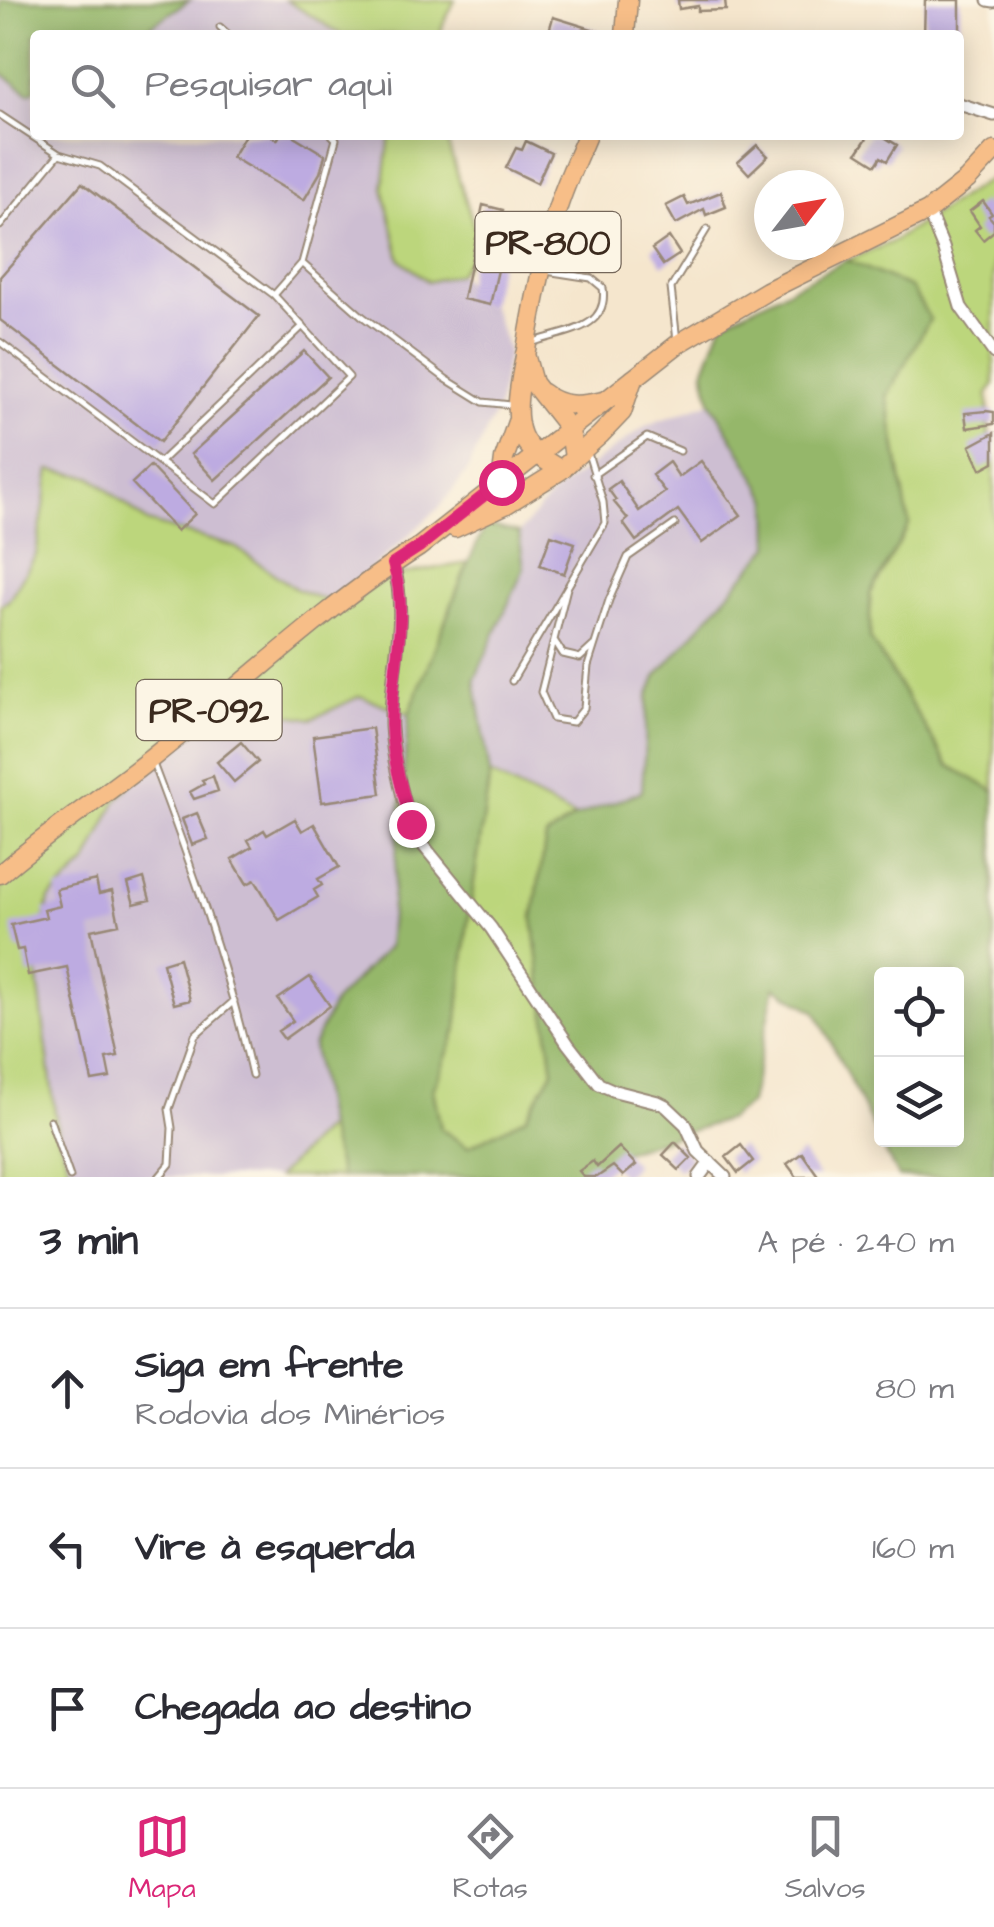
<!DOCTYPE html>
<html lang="pt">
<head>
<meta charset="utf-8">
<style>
  :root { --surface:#fff; --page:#f7f7f7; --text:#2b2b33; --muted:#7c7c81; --line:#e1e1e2; --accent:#db2777 }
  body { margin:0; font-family:"Architects Daughter",sans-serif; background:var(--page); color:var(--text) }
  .controls { position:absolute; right:30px; bottom:30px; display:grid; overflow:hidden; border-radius:10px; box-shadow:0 5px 25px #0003 }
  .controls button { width:90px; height:90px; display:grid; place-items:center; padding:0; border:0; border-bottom:2px solid var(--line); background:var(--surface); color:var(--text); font:50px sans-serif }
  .compass { position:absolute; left:754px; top:170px; width:90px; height:90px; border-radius:50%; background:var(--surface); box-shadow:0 5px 25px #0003; rotate:59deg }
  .stop { position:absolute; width:30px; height:30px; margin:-22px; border:8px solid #db2777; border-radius:50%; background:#fff }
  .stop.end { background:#db2777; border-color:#fff; box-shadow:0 2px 10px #0008 }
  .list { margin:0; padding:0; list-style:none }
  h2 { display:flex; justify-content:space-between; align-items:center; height:130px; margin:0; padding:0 40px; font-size:42px }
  h2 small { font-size:32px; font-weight:400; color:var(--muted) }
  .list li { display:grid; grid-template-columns:65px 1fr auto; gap:30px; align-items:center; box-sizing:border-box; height:160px; padding:0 40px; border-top:2px solid var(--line) }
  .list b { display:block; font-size:38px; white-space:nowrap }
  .list p { margin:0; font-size:32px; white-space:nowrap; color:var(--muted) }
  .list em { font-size:32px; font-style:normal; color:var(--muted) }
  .icon { flex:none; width:55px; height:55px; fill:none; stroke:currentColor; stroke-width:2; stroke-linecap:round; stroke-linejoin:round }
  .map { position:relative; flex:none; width:994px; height:1177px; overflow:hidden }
  .search { position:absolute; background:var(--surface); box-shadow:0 5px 25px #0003; left:30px; right:30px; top:30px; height:110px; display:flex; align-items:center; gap:25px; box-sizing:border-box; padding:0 35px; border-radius:10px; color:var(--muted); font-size:38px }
  .sheet { height:610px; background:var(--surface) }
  nav { display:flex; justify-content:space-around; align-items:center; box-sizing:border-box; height:140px; border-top:2px solid var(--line); background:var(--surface); font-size:28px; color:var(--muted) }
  nav a { display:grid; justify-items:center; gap:5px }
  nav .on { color:var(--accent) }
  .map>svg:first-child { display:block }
</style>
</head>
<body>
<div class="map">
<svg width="994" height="1177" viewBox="0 0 994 1177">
  <rect width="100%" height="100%" fill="#fcf5e5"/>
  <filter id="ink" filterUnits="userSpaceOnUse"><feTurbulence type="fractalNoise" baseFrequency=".01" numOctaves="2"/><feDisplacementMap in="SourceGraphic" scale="20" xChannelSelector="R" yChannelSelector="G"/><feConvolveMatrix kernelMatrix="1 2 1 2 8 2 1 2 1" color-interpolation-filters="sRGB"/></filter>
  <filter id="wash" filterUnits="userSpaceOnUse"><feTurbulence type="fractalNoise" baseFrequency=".0048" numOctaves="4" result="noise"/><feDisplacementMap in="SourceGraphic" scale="40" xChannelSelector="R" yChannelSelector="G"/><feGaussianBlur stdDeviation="2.25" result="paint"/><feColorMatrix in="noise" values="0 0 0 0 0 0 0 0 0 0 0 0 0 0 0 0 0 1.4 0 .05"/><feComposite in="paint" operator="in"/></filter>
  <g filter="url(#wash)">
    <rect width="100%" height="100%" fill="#f5e6cd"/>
    <!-- industrial -->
    <path fill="#cdbed2" d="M 190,0 L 286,0 L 342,35 L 137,35 Z
      M 0,72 L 29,92 L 35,90 L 35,135 L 390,135 L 383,188 L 428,282 L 458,274 L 493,309 L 508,351 L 498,408 L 466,473 L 440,507 L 333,604 L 296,589 L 235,547 L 147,522 L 92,477 L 50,470 L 36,555 L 8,602 L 0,605 Z
      M 711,402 L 769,500 L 770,546 L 656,677 L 648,697 L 642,791 L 575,817 L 490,774 L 475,679 L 524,568 L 519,533 L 554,492 L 647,425 Z
      M 360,696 L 409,714 L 388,947 L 334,1002 L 313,1046 L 327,1127 L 277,1177 L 73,1177 L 58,1136 L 36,965 L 49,899 L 87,863 L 115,803 L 138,776 L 208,721 L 239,706 L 312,719 Z"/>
    <!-- green -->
    <path fill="#bcd67b" stroke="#7c804c" stroke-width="2.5" d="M 286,0 L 455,0 L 442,27 L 441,35 L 342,35 Z
      M 390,135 L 445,135 L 480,245 L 458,274 L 428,282 L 400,259 L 383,188 Z
      M 994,176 L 994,385 L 988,393 L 989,450 L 994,457 L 994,791 L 949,766 L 870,638 L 870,594 L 909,525 L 887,395 L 930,319 L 847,260 L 890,243 Z
      M 50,470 L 92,477 L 147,522 L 235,547 L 296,589 L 332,603 L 396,575 L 468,563 L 409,714 L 360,696 L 312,719 L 239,706 L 208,722 L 138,776 L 115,803 L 87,863 L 49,899 L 36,965 L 58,1136 L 73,1177 L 0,1177 L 0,605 L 8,601 L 36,555 Z
      M 490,774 L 575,817 L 546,837 L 533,918 L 553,1071 L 526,1118 L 468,1147 L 441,1129 L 433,1090 L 457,1029 L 467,928 Z
      M 327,1127 L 341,1177 L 277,1177 Z"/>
    <!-- forest -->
    <path fill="#95b76b" stroke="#687044" stroke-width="2.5" fill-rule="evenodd" d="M 0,0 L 190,0 L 137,35 L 35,35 L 35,90 L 29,93 L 0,72 Z
      M 847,260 L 911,288 L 930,319 L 887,396 L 909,525 L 870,594 L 870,638 L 948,765 L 994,791 L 994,1177 L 898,1177 L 816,1012 L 775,987 L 750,1103 L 729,1119 L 626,1151 L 584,1177 L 341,1177 L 327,1127 L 313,1046 L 334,1002 L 388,947 L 409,714 L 468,563 L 486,525 L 519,533 L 524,568 L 475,679 L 490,774 L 467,928 L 457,1029 L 433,1090 L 441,1129 L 468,1147 L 526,1117 L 553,1071 L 533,918 L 546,837 L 575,817 L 642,791 L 648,697 L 656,677 L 770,546 L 769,500 L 711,402 L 704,371 L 722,323 ZM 882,974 L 956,974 L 956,1140 L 882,1140 Z"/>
    <g id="blocks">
      <!-- building -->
      <path fill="#bdabe1" d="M 678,0 L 725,0 L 726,10 L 698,11 L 698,6 L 679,9 Z
        M 925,0 L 960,0 L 960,35 L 924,35 Z
        M 553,17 L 605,33 L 604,35 L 548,35 Z
        M 245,135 L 270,135 L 277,140 L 280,135 L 292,135 L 325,155 L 320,173 L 304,200 L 232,157 Z
        M 869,135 L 881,135 L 897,145 L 887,161 L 881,157 L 876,165 L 857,153 Z
        M 526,141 L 551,153 L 537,183 L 506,168 L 516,148 L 522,150 Z
        M 757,145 L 768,156 L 749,174 L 738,162 Z
        M 82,183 L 259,316 L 160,442 L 0,320 L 0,277 Z
        M 721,192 L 726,207 L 706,215 L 704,209 L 676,224 L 666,206 L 684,197 L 688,205 Z
        M 983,201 L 992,214 L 989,216 L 994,222 L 994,231 L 983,240 L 975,230 L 980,226 L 970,211 Z
        M 483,205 L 503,210 L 497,234 L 506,235 L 490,305 L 463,299 Z
        M 669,237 L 680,254 L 663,265 L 652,249 Z
        M 304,351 L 328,377 L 215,480 L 191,454 Z
        M 986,411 L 994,412 L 994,424 L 967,428 L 965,413 Z
        M 994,433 L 994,462 L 981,469 L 970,446 Z
        M 701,461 L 741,515 L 702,543 L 678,510 L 636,541 L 623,523 L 628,519 L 614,502 L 616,500 L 608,489 L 619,481 L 639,511 L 665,492 L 652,475 L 669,462 L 679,477 Z
        M 150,466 L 195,514 L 177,531 L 132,483 Z
        M 551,535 L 575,543 L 564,574 L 540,565 Z
        M 372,728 L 381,794 L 322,802 L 313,736 Z
        M 241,742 L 258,762 L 234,782 L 217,762 Z
        M 213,776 L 218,791 L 194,799 L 190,792 L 204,784 L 202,780 Z
        M 197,813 L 208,839 L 192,845 L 182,819 Z
        M 295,819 L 302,831 L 314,824 L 339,867 L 318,879 L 322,885 L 314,890 L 318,897 L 279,920 L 255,880 L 247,884 L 232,859 L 252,847 L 248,840 L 264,830 L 267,835 Z
        M 144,878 L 150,900 L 134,904 L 128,883 Z
        M 96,880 L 99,894 L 112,891 L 119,924 L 91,930 L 118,1056 L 106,1058 L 110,1078 L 92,1081 L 67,967 L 28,975 L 23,949 L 17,950 L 11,925 L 46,917 L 44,910 L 60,906 L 56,889 Z
        M 179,958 L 190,1000 L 174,1004 L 163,963 Z
        M 310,977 L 330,1006 L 284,1039 L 278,1031 L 293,1021 L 278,999 Z
        M 675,1142 L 691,1158 L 679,1170 L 663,1155 Z
        M 741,1145 L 753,1161 L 738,1173 L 726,1157 Z
        M 619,1147 L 636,1165 L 623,1176 L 613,1166 L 597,1177 L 584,1177 L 579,1171 L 593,1161 L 597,1167 Z
        M 802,1153 L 819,1177 L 797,1177 L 787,1164 Z"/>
    </g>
  </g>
  <g filter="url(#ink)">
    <use href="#blocks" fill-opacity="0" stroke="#988876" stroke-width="2.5"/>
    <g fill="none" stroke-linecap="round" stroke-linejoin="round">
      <!-- service casing -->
      <g stroke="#988876" stroke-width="9">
        <path id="service" d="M 220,27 L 229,35
          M 0,115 L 59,154 L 100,166 L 274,295 L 349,377 L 215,504 L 0,342
          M 0,226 L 59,154
          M 302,263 L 362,316 L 446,379 L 483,402 L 511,405
          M 274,295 L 302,263 L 336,139 L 332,135
          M 677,341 L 671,288 L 707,229
          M 534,342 C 564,331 609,330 603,288 L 591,278 L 546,271
          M 160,462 L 303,326
          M 593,475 L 647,437 L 680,451
          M 567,588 L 541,692 L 553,719 L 573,722 L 584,708 L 588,666 L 609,600 L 628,557 L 675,524
          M 554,640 L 563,654 L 580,658 L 593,646
          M 512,681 L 605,523 L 603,502 L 587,450
          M 152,761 C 191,864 228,968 252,1075
          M 50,1120 L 70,1177
          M 159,1177 L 170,1164 L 172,1128 L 169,1109 L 195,1035 L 234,1001"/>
      </g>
      <!-- minor casing -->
      <g stroke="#988876" stroke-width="15">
        <path id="minor" d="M 988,0 L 994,1
          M 959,104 L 994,115
          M 928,211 L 943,247 L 961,307 L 994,353
          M 393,564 C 410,618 389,672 391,727 C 393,761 404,810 419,840 L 491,928 L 568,1044 L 599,1084 L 615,1091 L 658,1102 L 666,1106 L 686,1125 L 698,1151 L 725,1177
          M 699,1177 L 710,1162"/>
      </g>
      <!-- primary casing -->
      <g stroke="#988876" stroke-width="21">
        <path id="primary" d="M 625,35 L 628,0
          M 525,354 L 533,383 L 570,430 L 574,458 L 561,470 C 546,461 529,452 522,435 C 512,409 522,376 526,350 C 534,302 543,254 558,207 C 566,182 577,159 587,135
          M 543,393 C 561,408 581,406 603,401
          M 574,458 L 600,435 L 622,412 L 633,379
          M 501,482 L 504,459 L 517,422
          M 455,528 L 505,505 L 561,470
          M 0,874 C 48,832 103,797 153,757 C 241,687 324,607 419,547 L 678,344 L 767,291 L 928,211 L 967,180 L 994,151"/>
      </g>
      <!-- service -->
      <use href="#service" stroke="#fff" stroke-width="5"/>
      <!-- minor -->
      <use href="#minor" stroke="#fff" stroke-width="11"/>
      <!-- primary -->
      <use href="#primary" stroke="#f7be88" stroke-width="18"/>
    </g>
  </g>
  <g fill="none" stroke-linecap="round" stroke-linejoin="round" filter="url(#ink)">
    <!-- route -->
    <path stroke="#db2777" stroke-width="12" d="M 411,824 C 403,792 392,758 391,725 C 391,671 410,617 393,564 L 419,547 L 501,482"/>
  </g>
  <g text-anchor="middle" stroke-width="9" stroke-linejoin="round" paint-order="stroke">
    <!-- shield labels -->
    <g fill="#fcf5e5" stroke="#75675a" stroke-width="2.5">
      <rect x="475.5" y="212" width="145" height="60" rx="8"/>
      <rect x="136.5" y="680" width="145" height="60" rx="8"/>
    </g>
    <g font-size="35" font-weight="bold" fill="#3b2a1e">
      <text x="548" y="254">PR-800</text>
      <text x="209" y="722">PR-092</text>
    </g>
  </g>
</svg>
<div class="controls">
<button><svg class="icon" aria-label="locate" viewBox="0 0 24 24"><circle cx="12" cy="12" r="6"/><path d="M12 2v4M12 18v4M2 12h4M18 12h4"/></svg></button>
<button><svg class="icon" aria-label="layers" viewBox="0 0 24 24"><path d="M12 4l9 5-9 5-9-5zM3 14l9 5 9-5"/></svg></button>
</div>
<svg class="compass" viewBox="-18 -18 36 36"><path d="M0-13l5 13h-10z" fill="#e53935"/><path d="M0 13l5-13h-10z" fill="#7c7c81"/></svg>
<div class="stop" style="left:501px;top:482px"></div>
<div class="stop end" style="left:411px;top:824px"></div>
<div class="search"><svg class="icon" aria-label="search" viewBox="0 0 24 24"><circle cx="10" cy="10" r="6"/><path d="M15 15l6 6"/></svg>Pesquisar aqui</div>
</div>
<section class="sheet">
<h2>3 min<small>A pé · 240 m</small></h2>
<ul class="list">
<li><svg class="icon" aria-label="ahead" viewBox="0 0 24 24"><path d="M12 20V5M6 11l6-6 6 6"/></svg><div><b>Siga em frente</b><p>Rodovia dos Minérios</p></div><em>80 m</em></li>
<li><svg class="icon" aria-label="left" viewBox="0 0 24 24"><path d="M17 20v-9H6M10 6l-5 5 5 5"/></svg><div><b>Vire à esquerda</b></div><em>160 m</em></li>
<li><svg class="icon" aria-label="arrive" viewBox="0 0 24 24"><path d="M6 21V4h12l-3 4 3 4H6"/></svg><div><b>Chegada ao destino</b></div></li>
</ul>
</section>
<nav>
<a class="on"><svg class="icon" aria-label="map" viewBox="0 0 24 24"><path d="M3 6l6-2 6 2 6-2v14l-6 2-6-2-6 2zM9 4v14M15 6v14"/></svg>Mapa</a>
<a><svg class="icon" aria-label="directions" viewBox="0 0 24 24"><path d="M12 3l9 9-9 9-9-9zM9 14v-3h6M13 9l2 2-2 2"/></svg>Rotas</a>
<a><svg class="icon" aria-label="saved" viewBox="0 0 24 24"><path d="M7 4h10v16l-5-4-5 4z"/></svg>Salvos</a>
</nav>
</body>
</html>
